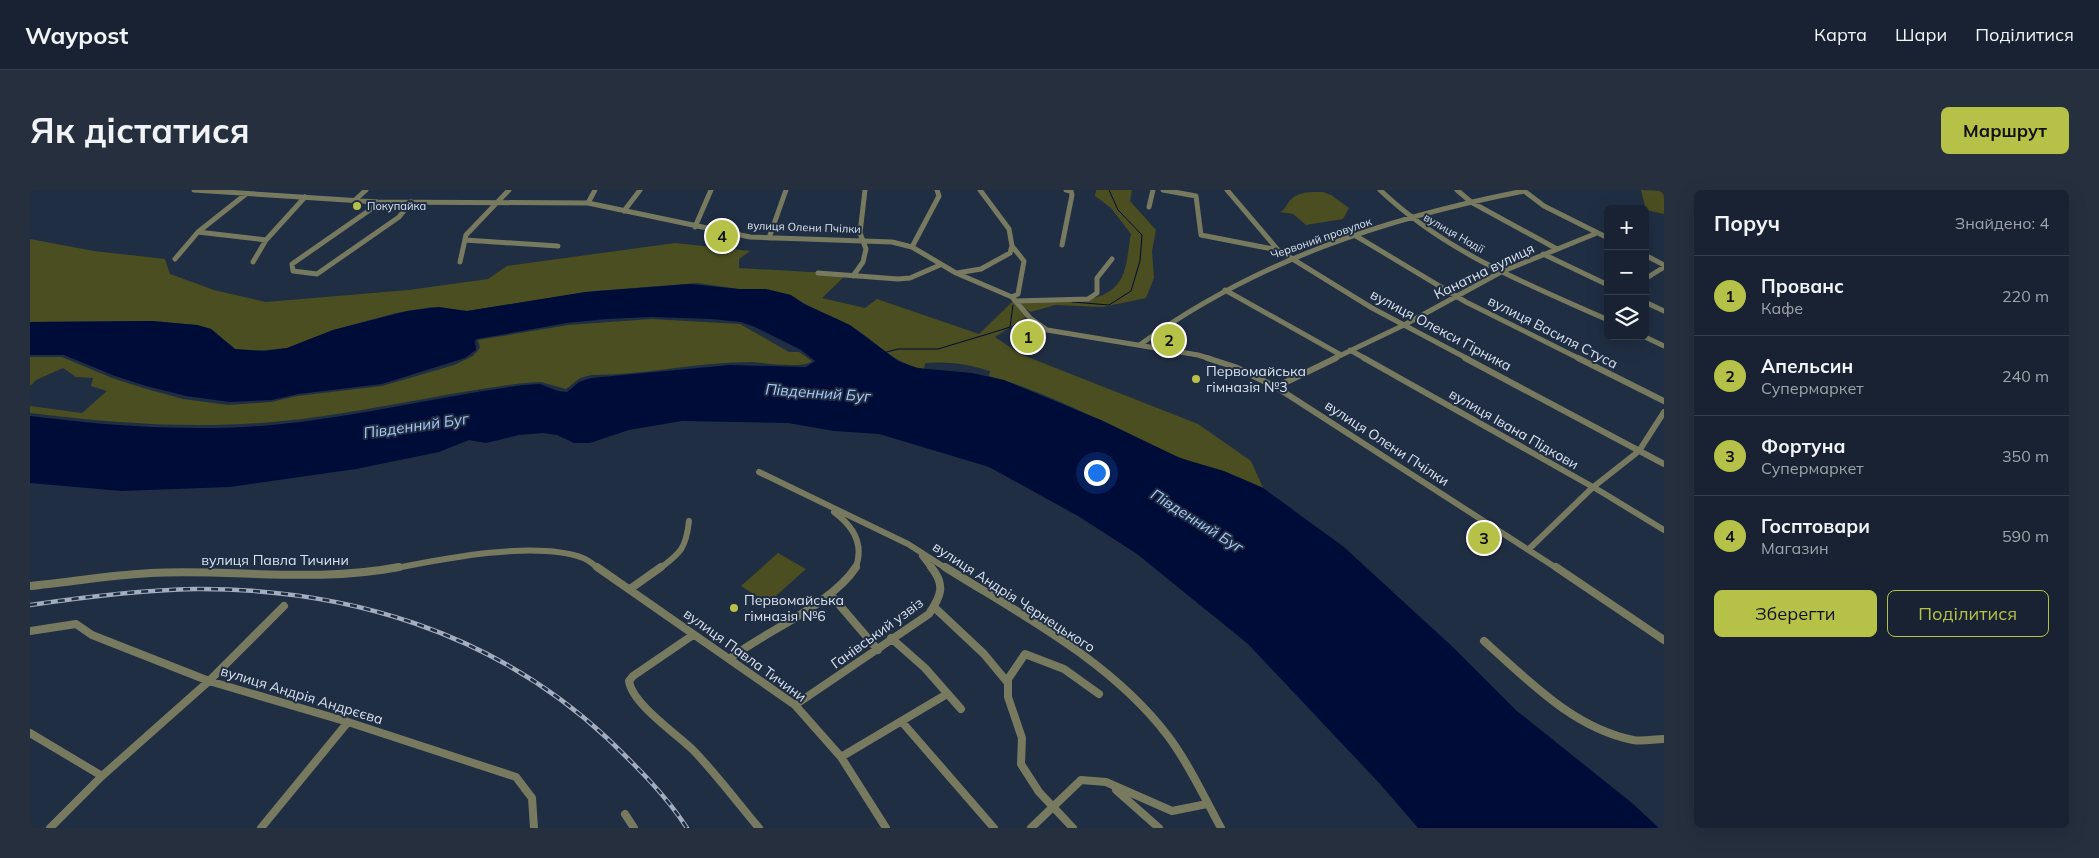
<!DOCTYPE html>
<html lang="uk">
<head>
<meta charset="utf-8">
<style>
  :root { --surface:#182232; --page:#252f3e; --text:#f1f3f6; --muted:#9fa4ac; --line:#363f4d; --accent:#b6c148 }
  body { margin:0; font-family:Mulish,sans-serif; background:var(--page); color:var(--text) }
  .controls { position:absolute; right:15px; top:15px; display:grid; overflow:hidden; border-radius:8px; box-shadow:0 5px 20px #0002 }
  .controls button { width:45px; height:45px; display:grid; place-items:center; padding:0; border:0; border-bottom:1px solid var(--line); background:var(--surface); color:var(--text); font:25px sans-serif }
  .you { position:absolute; left:1066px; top:282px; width:18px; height:18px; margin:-12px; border:4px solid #fff; border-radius:50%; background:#1a73e8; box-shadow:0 0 0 8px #1a73e833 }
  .badge { display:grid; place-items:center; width:32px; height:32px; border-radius:50%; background:var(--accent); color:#111; font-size:16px; font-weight:700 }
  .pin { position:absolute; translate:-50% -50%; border:2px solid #fff; box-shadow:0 1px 5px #0006 }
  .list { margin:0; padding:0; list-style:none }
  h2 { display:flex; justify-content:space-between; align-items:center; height:65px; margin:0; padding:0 20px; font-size:21px }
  h2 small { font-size:16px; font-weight:400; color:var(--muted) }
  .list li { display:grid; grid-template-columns:32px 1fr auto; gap:15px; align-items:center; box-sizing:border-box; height:80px; padding:0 20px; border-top:1px solid var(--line) }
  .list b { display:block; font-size:19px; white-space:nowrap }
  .list p { margin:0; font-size:16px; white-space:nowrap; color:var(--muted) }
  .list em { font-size:16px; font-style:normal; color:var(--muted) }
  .actions { display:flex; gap:10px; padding:15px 20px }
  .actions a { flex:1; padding:11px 0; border:1px solid var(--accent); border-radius:8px; text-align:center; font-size:18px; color:var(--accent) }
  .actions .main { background:var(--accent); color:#111 }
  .icon { flex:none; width:28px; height:28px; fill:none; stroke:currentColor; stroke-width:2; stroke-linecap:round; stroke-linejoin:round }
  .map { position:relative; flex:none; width:1634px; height:638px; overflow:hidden; border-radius:8px }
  header { display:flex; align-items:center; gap:30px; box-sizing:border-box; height:70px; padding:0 25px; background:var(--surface); border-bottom:1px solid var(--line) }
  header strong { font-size:24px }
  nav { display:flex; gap:28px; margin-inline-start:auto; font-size:18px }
  .intro { display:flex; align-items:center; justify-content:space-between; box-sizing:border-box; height:120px; padding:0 30px }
  h1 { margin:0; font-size:35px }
  .button { padding:12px 22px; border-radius:8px; background:var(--accent); color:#111; font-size:18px; font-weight:700 }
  main { display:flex; gap:30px; padding:0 30px }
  aside { flex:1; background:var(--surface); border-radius:8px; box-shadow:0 5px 20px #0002 }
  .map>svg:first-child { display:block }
</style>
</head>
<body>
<header>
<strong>Waypost</strong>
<nav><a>Карта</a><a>Шари</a><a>Поділитися</a></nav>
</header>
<div class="intro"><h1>Як дістатися</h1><a class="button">Маршрут</a></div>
<main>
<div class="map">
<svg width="1634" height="638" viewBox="0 0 1634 638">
  <rect width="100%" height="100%" fill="#202e43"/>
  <!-- green -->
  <path fill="#4a4e20" d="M 1066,0 L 1102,0 L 1100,11 L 1126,40 L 1122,61 L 1124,88 L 1116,108 L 1073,117 L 1025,115 L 1001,122 L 994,118 L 989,110 C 1019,110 1073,120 1091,89 C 1098,76 1098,58 1101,44 L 1081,18 L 1065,6 Z
    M 1611,0 L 1634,1 L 1634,24 L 1616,20 Z
    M 1293,2 L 1301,5 L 1319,18 L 1313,29 L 1276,35 L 1263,24 L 1250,22 C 1255,19 1255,18 1258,13 C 1266,1 1280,2 1293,2 Z
    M 0,49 L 64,61 L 135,69 L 140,84 L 184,100 L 236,112 L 379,100 L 458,89 L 477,76 L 645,53 L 720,61 L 709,69 L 709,78 L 817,84 L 792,108 L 835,118 L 847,109 L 949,144 L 983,111 L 996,127 L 965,147 L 990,164 L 1168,234 L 1221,271 L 1233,298 C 1204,283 1171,277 1141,264 C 1081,238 1023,203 959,186 L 960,181 C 940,174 917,171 895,173 L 894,179 C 862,174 846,150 819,135 C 801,125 781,119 764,107 L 667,93 L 565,101 L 437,121 L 401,117 L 366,123 L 303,140 L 257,158 L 225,161 L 205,159 L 181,139 L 167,135 L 122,131 L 0,132 Z
    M 621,129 L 710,134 L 759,162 L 769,162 L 782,171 C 774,179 734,173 722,172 C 668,172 615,185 561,185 L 550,188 L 536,199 L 511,192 L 494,193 C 410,203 327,225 243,232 C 161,239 81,233 0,223 L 0,216 L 52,223 L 77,201 L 61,196 L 63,188 L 46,187 L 33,178 L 6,190 L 0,196 L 0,167 L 32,167 L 82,188 L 113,198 L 153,209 L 198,215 L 241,212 L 267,206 L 352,196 L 424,175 L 443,166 L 450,158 L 448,150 L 538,135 Z
    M 748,363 L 776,379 L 738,413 L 711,396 Z"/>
  <!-- water -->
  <path fill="#000c38" d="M 660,94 L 709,99 L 736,99 L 761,105 L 774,114 L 820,135 L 868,171 L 887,178 L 942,183 L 974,190 L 1071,230 L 1150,268 L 1194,281 L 1233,298 L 1314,357 L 1426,460 L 1487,521 L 1602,613 L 1629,638 L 1388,638 L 1351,595 L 1218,454 L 1107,364 L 1048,326 L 959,277 L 849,244 L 804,241 L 758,233 L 652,231 L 599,240 L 560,253 L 544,253 L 527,245 L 513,243 L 489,245 L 456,253 L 439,250 L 409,262 L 326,279 L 200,297 L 91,301 L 0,293 L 0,226 C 81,236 161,242 242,235 C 327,227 409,206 494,195 L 510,194 L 528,201 L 537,202 L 549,192 L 561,188 L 700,175 L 776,177 L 785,171 L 771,160 L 725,137 L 711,132 L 681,129 L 621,127 L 577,129 L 537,133 L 447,149 L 445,151 L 446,160 L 435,168 L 352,194 L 268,204 L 242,210 L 200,212 L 156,206 L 116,196 L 85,186 L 34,165 L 0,165 L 0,132 L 122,131 L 167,135 L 181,139 L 205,159 L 235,161 L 257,158 L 303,140 L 377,121 L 409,117 L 437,121 L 555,102 Z"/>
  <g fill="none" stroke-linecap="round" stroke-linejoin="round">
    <!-- stream -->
    <path stroke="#000c38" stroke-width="1" d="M 1042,112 L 1079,115 L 1101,101 L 1110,71 L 1112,45 L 1088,20 L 1079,0
      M 853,163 L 868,159 L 908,159 L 971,140 L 980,137 L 983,115"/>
    <!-- minor-far2 -->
    <path stroke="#777a5f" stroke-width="5" d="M 164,0 L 347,12 L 558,13 L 720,47 L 862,52 L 882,57 L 926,83 L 982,107 L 1000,128 L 1017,140 L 1168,165 L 1181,169
      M 950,0 L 979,39 L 982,56 L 994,71 L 988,104 L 982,107
      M 1133,0 L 1166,6 L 1171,45 L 1248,60
      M 1197,0 L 1248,60 L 1342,118 L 1438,169
      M 1350,0 C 1415,62 1497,94 1578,130
      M 1427,0 L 1441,12 L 1527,59
      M 1493,0 L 1514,16 L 1578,48
      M 325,10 L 336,0
      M 347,12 L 344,17 L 262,74 L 263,81 L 287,84 L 369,27 L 381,12
      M 558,13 L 565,0
      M 1119,17 L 1123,0
      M 594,21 L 610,0
      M 665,37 L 681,0
      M 168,42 L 236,50
      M 1326,46 L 1436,112 L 1550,169
      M 739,48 L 756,0
      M 435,50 L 528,56
      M 1032,55 L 1042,5 L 1041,1 L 1036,0
      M 882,57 L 909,6 L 907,0
      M 1513,64 L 1578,95
      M 1615,65 L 1634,75
      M 145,69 L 168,42 L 216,4
      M 223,72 L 236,50 L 275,7
      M 430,72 L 436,45 L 479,0
      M 788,83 L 868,89 L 880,88 L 910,75
      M 927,83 L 951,79 L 980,63 L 982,56
      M 823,86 L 833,72 L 836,59 L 830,43 L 835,0
      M 1615,89 L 1634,77
      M 1195,100 L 1311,165
      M 986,111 L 1058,109 L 1067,103 L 1067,88 L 1082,69
      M 1615,112 L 1634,121
      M 1613,146 L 1634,156
      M 1111,154 C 1226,71 1355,28 1494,1
      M 1320,160 L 1336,169
      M 1303,169 L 1374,135 L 1471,82 L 1567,43"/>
    <!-- minor-far1 -->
    <path stroke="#777a5f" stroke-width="6" d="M 1177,168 L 1205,177 L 1246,197 L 1528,379
      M 1334,168 L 1570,301 L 1634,340
      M 1435,168 L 1634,274
      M 1548,168 L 1634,211
      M 1246,197 L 1306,168
      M 729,282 L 878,354 L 917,379
      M 804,322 C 823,336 835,355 825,379
      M 1499,359 L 1562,298 L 1609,261 L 1634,222
      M 892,366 L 902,379
      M 362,379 C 412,369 505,350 553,368 C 559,370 564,375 569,379
      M 629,379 C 651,363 656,358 659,331"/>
    <!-- minor -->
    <path stroke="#777a5f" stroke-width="8" d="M 567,377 L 765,515 L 811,567 L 856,638
      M 915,377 C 993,426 1081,471 1138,546 C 1159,574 1174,607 1191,638
      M 1526,377 L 1634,450
      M 0,396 C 40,392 81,385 121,383 C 204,379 286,393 369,377
      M 600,399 L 631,377
      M 800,404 L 848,460
      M 904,417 L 954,464 L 978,493 L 978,507 L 992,548 L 991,574 L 1009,602 L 1043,638
      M 0,441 L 46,434 L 62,445 L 179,491 L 318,532 L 486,587 L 502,608 L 504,638
      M 663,445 L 603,486 L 599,491 C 602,514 647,544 664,561 C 687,585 707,612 729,638
      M 861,448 L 895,478 L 931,519
      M 1454,451 C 1498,490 1543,538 1603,550 C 1613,552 1624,549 1634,549
      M 699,469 C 736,441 802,414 826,377
      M 978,493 L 978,489 L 995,464 L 1034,479 L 1069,504
      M 765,515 L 899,424 C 911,406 916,395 901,377
      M 872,532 L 964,638
      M 0,543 L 72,586
      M 811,567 L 917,504
      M 1086,600 L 1129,638
      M 595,624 L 604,638
      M 20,638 L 72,586 L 179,491 L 254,416
      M 231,638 L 318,532
      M 1001,638 L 1051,590 L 1076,592 L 1142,621 L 1177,614"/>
    <!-- rail casing -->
    <g stroke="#a3adbe" stroke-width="4.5">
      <path id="rail" d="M 0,415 C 55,407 110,400 165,399 C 318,398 464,443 577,548 C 606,576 635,604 657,638"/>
    </g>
    <!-- rail -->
    <use href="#rail" stroke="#202e43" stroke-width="2.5" stroke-dasharray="7" stroke-linecap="butt"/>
  </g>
  <!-- markers -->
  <g fill="#b6c148" stroke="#202e43" stroke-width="2">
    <circle cx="327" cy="16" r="5"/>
    <circle cx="1166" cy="189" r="5"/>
    <circle cx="704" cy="418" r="5"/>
  </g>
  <g text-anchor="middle" stroke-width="4" stroke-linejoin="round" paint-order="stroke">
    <!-- far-poi labels -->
    <g font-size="11" fill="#dae3f1" stroke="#202e43" text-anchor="start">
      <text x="337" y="20">Покупайка</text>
    </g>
    <!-- far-street labels -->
    <g font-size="11" fill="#dae3f1" stroke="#202e43">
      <text transform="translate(774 37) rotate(2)" y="4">вулиця Олени Пчілки</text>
      <text transform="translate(1424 43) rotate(30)" y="4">вулиця Надії</text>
      <text transform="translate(1291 48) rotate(-19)" y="4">Червоний провулок</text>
    </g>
    <!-- street labels -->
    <g font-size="14" fill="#dae3f1" stroke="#202e43">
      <text transform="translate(1454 81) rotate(-26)" y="5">Канатна вулиця</text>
      <text transform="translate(1411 140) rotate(28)" y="5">вулиця Олекси Гірника</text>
      <text transform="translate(1523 142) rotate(27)" y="5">вулиця Василя Стуса</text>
      <text transform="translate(1484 239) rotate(30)" y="5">вулиця Івана Підкови</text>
      <text transform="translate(1357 253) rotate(33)" y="5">вулиця Олени Пчілки</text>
      <text x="245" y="375">вулиця Павла Тичини</text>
      <text transform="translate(984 407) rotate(33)" y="5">вулиця Андрія Чернецького</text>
      <text transform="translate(847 443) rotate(-36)" y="5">Ганівський узвіз</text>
      <text transform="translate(715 465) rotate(36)" y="5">вулиця Павла Тичини</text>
      <text transform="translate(272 505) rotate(17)" y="5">вулиця Андрія Андрєєва</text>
    </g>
    <!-- poi labels -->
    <g font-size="14" fill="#dae3f1" stroke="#202e43" text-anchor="start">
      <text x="1176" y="186">Первомайська<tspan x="1176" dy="16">гімназія №3</tspan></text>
      <text x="714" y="415">Первомайська<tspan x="714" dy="16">гімназія №6</tspan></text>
    </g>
    <!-- water labels -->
    <g font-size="15" font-style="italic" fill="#acc9f7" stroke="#202e43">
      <text transform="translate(788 203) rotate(4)" y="5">Південний Буг</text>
      <text transform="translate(386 236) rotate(-8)" y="5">Південний Буг</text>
      <text transform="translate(1167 331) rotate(32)" y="5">Південний Буг</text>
    </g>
  </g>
</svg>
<div class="controls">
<button>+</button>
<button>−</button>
<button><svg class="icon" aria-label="layers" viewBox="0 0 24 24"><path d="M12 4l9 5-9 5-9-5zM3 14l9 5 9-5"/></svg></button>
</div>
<div class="you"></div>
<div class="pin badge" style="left:998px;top:147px">1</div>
<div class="pin badge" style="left:1139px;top:150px">2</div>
<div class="pin badge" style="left:1454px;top:348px">3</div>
<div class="pin badge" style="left:692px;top:46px">4</div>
</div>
<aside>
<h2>Поруч<small>Знайдено: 4</small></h2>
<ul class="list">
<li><span class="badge">1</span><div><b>Прованс</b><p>Кафе</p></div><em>220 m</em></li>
<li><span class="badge">2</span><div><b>Апельсин</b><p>Супермаркет</p></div><em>240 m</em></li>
<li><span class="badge">3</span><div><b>Фортуна</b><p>Супермаркет</p></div><em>350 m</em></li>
<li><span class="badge">4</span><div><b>Госптовари</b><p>Магазин</p></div><em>590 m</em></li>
</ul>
<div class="actions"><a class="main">Зберегти</a><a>Поділитися</a></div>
</aside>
</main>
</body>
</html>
